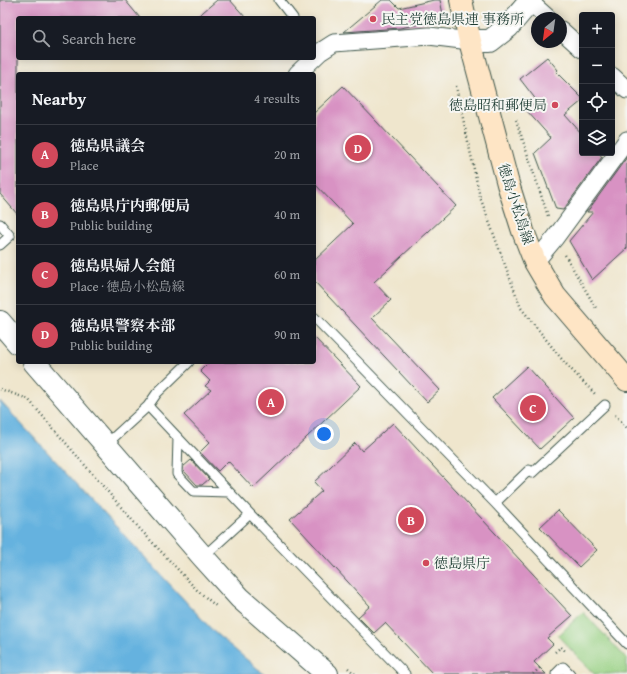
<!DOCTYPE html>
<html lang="en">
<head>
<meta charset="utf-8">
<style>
  :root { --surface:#171b24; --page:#242831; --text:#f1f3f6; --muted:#9ea1a6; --line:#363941; --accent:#d1495b }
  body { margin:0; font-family:"Gentium Book Plus","Noto Serif JP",serif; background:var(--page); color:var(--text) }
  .controls { position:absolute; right:12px; top:12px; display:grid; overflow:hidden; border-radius:4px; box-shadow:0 2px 10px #0003 }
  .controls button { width:36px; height:36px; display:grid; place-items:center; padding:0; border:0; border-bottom:1px solid var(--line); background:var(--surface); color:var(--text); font:20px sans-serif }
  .compass { position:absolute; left:531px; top:12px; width:36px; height:36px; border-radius:50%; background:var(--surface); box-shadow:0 2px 10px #0003; rotate:209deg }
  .you { position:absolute; left:324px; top:434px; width:14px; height:14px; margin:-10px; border:3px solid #fff; border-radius:50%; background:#1a73e8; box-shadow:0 0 0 6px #1a73e833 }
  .badge { display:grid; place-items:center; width:26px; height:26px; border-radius:50%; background:var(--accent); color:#fff; font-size:13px; font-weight:700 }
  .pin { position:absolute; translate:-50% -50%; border:2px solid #fff; box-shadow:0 1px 4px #0006 }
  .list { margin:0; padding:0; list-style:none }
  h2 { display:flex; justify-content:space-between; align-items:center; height:52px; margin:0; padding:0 16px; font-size:17px }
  h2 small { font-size:13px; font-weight:400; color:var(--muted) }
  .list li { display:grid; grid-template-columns:26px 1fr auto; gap:12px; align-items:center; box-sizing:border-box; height:60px; padding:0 16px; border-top:1px solid var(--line) }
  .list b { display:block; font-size:15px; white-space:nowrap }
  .list p { margin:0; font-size:13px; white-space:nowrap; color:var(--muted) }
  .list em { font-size:13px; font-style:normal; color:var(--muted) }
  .icon { flex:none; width:22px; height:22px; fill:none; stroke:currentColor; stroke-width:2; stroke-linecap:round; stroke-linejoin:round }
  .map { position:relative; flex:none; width:627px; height:674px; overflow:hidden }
  .search { position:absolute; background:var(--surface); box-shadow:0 2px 10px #0003; left:16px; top:16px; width:300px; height:44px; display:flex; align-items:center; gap:10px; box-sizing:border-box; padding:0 14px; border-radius:4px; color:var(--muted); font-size:15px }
  .panel { position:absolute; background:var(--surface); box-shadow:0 2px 10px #0003; left:16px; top:72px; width:300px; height:292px; border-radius:4px }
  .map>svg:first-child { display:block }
</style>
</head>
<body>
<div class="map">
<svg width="627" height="674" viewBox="0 0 627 674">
  <rect width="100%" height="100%" fill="#f6f6f2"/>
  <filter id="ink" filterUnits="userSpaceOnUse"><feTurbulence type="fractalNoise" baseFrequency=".025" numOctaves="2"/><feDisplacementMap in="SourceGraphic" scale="8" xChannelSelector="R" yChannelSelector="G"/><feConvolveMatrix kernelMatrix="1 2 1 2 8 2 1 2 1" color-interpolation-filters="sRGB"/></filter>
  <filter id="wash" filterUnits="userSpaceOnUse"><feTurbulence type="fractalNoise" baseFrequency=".012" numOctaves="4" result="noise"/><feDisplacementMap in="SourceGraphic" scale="16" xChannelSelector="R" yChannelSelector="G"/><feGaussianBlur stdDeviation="0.9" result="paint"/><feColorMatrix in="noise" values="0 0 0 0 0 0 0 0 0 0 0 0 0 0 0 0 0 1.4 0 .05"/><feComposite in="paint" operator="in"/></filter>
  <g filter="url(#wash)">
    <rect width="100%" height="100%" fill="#efe6cd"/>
    <!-- green -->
    <path fill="#99d184" stroke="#5c875c" d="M 583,612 L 627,659 L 627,674 L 594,674 L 558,636 Z"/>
    <!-- water -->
    <path fill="#65b2df" stroke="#42788a" d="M 0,401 L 214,632 L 264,674 L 0,674 Z"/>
    <g id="blocks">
      <!-- building -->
      <path fill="#d892c3" d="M 0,0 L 125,0 L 140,18 L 18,18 L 18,215 L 0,194 Z
        M 217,0 L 230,0 L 246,18 L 196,18 Z
        M 382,0 L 391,0 L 399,8 L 434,0 L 440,0 L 444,19 L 400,28 L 344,32 Z
        M 547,57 L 558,70 L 556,72 L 582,98 L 582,101 L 565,115 L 582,134 L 582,153 L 599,153 L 602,157 L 563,210 L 556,209 L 535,153 L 551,138 L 527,111 L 537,101 L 520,79 Z
        M 343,86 L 456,206 L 374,282 L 391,300 L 372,318 L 440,390 L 427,402 L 314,281 L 314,261 L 353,224 L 314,183 L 314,113 Z
        M 627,157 L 627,248 L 592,280 L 569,241 L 593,212 L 587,212 Z
        M 314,337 L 361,386 L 253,488 L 228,461 L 218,471 L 200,452 L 210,442 L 184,415 L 211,390 L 205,386 L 210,381 L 200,371 L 209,362 L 314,362 Z
        M 527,366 L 574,418 L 540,449 L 492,398 Z
        M 393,423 L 572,616 L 547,638 L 553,644 L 534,662 L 546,674 L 433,674 L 385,623 L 374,633 L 358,617 L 370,606 L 290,519 L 322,491 L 314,482 L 330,467 L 355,443 L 362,451 Z
        M 191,460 L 209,479 L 202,485 L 197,485 L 183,470 L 183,467 Z
        M 558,510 L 597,550 L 579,567 L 540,527 Z"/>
    </g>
  </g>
  <g filter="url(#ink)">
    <use href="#blocks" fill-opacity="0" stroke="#3e564b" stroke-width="1"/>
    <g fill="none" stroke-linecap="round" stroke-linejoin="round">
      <!-- service casing -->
      <g stroke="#3e564b" stroke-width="11">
        <path id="service" d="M 279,0 L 293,18
          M 0,224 L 10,236 L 0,245
          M 314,317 L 495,503 L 627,644
          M 148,406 L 250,514 L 405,674
          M 178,438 L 177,474 L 193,491 L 229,492
          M 112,439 L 148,406 L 157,393 L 189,362
          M 495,503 L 529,470 L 532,473 L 605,405
          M 203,557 L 250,514
          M 556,674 L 563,667 L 570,674"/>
      </g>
      <!-- minor casing -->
      <g stroke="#3e564b" stroke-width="19">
        <path id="minor" d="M 530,2 L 548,18
          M 561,30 L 582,49
          M 297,74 L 320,52 L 334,43 L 429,36 L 470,41
          M 612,76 L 627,90
          M 535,262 L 555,238 L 627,140"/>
      </g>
      <!-- tertiary casing -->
      <g stroke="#3e564b" stroke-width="24">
        <path id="tertiary" d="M 470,41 L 490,41 L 508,27 L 531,0
          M 0,322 L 18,343
          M 34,362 L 203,557 L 240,598 L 327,674"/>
      </g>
      <!-- secondary casing -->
      <g stroke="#3e564b" stroke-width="24">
        <path id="secondary" d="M 461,0 L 470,41 L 508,184 L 523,231 L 535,262 L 555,296 L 627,380"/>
      </g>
      <!-- path -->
      <path stroke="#3e564b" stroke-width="2.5" stroke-dasharray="1 3" stroke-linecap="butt" d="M 456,86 L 480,197 L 521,308 L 564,362 L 595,394
        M 516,120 L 548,216
        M 565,255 L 596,308
        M 0,389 L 28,399 L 139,528 L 197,590 L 216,606
        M 615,415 L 627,428
        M 555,652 L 561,647 L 566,652
        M 348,668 L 355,674
        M 533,674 L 542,666"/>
      <!-- service -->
      <use href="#service" stroke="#fff" stroke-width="9"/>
      <!-- minor -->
      <use href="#minor" stroke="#fff" stroke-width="17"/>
      <!-- tertiary -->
      <use href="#tertiary" stroke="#fff" stroke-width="22"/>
      <!-- secondary -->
      <use href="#secondary" stroke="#fee5c5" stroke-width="22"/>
    </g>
  </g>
  <!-- markers -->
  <g fill="#d1495b" stroke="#f6f6f2" stroke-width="1.5">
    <circle cx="373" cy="19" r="4"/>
    <circle cx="555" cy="105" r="4"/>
    <circle cx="426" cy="563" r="4"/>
  </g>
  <g text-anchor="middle" stroke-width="4" stroke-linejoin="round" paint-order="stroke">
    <!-- poi labels -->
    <g font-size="14" fill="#1f3d34" stroke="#f6f6f2" text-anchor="start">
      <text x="381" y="24">民主党徳島県連 事務所</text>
      <text x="547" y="110" text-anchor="end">徳島昭和郵便局</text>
      <text x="434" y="568">徳島県庁</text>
    </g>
    <!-- street labels -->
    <g font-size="14" fill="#1f3d34" stroke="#f6f6f2">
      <text transform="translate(516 204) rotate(72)" y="5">徳島小松島線</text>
    </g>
  </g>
</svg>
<div class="controls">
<button>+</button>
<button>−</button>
<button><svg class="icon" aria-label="locate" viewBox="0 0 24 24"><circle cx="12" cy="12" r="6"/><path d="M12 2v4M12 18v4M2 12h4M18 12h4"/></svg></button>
<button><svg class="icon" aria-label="layers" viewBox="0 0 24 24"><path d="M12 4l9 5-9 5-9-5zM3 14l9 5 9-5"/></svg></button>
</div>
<svg class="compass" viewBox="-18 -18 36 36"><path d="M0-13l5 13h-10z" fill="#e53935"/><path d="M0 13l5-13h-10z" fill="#9ea1a6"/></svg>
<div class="you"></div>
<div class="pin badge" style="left:271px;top:402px">A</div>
<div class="pin badge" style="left:411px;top:520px">B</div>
<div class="pin badge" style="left:533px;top:408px">C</div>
<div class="pin badge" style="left:358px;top:148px">D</div>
<div class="search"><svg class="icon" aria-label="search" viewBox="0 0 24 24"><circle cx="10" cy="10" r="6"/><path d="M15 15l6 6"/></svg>Search here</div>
<section class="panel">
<h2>Nearby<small>4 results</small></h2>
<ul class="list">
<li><span class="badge">A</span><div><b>徳島県議会</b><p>Place</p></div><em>20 m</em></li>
<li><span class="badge">B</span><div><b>徳島県庁内郵便局</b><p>Public building</p></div><em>40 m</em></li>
<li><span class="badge">C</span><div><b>徳島県婦人会館</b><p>Place · 徳島小松島線</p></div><em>60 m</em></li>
<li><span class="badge">D</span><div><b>徳島県警察本部</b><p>Public building</p></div><em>90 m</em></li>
</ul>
</section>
</div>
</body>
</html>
